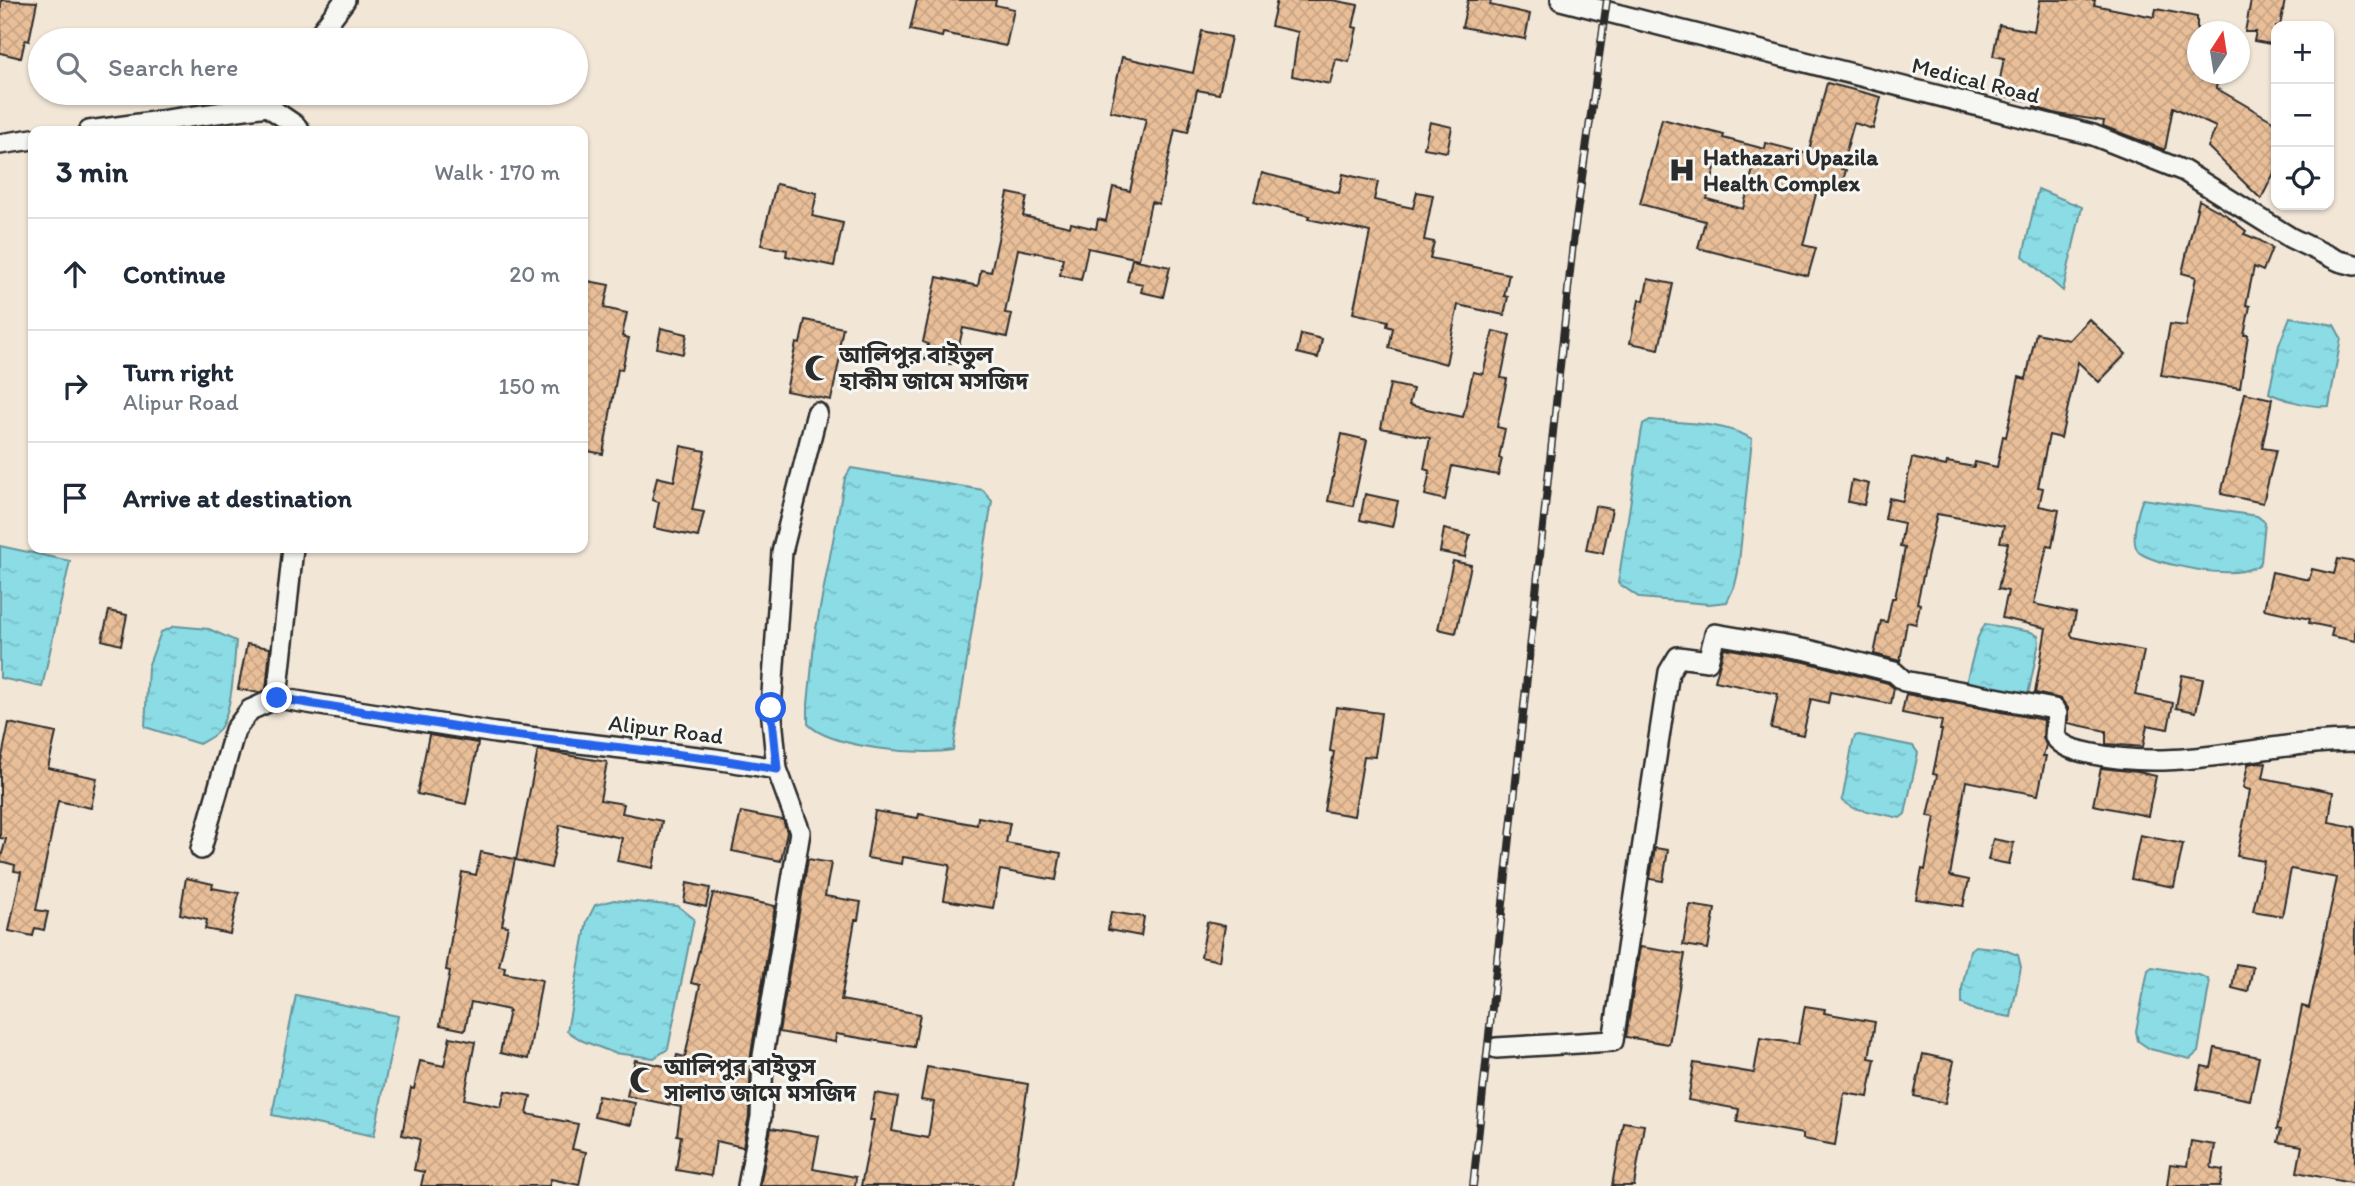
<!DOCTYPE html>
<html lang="en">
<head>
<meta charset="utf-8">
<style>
  :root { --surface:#fff; --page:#f6f6f7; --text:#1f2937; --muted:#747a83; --line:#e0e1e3 }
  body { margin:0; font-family:Itim,"Noto Sans Bengali",sans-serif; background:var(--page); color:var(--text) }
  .controls { position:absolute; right:21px; top:21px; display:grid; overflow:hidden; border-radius:14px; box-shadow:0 2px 5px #0004 }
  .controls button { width:63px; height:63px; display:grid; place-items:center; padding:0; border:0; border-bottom:2px solid var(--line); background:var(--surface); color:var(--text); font:35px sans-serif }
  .compass { position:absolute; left:2187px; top:21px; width:63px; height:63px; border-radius:50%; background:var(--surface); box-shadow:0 2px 5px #0004; rotate:12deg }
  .stop { position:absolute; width:21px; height:21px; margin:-16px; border:5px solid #2563eb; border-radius:50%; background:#fff }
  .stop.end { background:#2563eb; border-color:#fff; box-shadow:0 2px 7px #0008 }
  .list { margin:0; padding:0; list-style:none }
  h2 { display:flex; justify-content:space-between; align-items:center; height:91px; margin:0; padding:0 28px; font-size:30px }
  h2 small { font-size:23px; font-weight:400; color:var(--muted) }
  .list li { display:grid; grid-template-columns:46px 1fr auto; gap:21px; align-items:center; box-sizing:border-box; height:112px; padding:0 28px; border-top:2px solid var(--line) }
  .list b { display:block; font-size:26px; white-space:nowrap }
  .list p { margin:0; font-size:23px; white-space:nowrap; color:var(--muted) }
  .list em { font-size:23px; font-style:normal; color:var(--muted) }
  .icon { flex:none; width:38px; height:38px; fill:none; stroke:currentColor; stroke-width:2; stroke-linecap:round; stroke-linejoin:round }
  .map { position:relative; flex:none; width:2355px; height:1186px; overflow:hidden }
  .search { position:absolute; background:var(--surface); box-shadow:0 2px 5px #0004; left:28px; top:28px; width:560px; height:77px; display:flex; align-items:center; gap:18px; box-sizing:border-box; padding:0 24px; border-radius:38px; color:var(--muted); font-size:26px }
  .panel { position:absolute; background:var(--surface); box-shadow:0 2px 5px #0004; left:28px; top:126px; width:560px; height:427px; border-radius:14px }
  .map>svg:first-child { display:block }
</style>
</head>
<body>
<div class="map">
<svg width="2355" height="1186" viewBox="0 0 2355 1186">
  <defs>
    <pattern id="water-ripples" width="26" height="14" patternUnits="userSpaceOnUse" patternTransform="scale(1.75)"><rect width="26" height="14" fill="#8bdce5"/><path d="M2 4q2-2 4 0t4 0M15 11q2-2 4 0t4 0" fill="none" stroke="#78bdc5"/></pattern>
    <pattern id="building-cross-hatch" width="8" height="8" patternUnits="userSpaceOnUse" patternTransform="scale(1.75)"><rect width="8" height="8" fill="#e9bf99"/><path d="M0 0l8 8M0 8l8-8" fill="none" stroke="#c8a484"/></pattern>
  </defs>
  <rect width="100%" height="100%" fill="#f2e6d7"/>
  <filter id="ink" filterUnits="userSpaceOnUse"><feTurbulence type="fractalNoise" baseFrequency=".0143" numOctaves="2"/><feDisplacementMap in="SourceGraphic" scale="14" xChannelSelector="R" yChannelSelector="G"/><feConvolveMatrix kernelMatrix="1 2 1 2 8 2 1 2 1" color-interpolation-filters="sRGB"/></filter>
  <g filter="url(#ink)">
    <!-- water -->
    <path fill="url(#water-ripples)" stroke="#65959b" stroke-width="2" d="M 2038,189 L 2082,207 L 2063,291 L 2023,256 Z
      M 2290,317 L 2334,325 L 2341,338 L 2329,406 C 2312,408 2284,400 2269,393 L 2279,345 Z
      M 1650,420 C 1683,423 1724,422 1752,439 L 1738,572 L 1735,585 L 1727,602 L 1709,604 L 1640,598 L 1618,583 L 1641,434 L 1643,424 Z
      M 851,468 L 983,490 L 992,501 L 953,750 C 921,756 831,748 808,724 L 808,704 L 815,634 L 845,478 Z
      M 2143,499 L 2257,516 L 2265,522 L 2261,562 L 2258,566 C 2247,571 2233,573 2221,572 C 2205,572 2147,562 2138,551 C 2130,542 2138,509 2143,499 Z
      M 0,546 L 70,561 L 42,687 L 0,678 Z
      M 1985,624 L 2031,632 L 2038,636 L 2039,642 L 2028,695 L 1969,686 L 1966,683 L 1978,637 Z
      M 175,626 L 209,629 L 236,641 C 234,663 233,715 217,732 C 213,737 204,741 199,744 L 145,727 L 148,667 L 161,632 Z
      M 1859,735 L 1913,746 L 1918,753 L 1905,814 L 1900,818 L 1853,808 L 1842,801 L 1853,741 L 1855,736 Z
      M 614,900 L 678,906 L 694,919 L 668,1049 L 654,1058 L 614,1053 L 583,1041 L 567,1031 L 587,921 L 595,905 Z
      M 1975,946 L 2002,949 L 2018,955 L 2021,967 L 2011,1017 L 1976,1011 L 1962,1004 L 1962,988 L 1970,950 Z
      M 2152,967 L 2199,975 L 2208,979 L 2209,986 L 2198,1052 L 2190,1059 L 2150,1049 L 2138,1041 L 2136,1031 L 2148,970 Z
      M 296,995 L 398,1016 L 374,1136 L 272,1115 Z"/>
    <!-- building -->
    <path fill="url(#building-cross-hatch)" stroke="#2b2b2b" stroke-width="2" fill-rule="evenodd" d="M 1,0 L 37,2 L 29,41 L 25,40 L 21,58 L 0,53 Z
      M 917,0 L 996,0 L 995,5 L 1014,9 L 1006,46 L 943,33 L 942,37 L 910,30 Z
      M 1277,0 L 1332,0 L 1358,5 L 1353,27 L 1357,28 L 1349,62 L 1336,59 L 1330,84 L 1292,76 L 1298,32 L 1271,26 Z
      M 1468,0 L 1491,0 L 1490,5 L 1530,14 L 1525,39 L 1462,27 Z
      M 2040,0 L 2095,0 L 2094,5 L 2154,17 L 2156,9 L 2197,17 L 2197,74 L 2219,74 L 2216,88 L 2276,123 L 2276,169 L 2261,199 L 2208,147 L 2216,127 L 2173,107 L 2165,150 L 2103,126 L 2104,121 L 2058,114 L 2034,107 L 2035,102 L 1997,95 L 2004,58 L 1993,56 L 1999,25 L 2034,31 Z
      M 2251,0 L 2285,0 L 2280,26 L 2276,26 L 2276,45 L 2254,41 L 2256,32 L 2245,32 Z
      M 1202,31 L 1231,37 L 1219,94 L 1197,90 L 1188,132 L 1175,129 L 1159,204 L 1151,202 L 1139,259 L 1088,248 L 1081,280 L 1060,275 L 1063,258 L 1018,249 L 1005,313 L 1012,314 L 1007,337 L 963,328 L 958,350 L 954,349 L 951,364 L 925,359 L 928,344 L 923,342 L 937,277 L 978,286 L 981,270 L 991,272 L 1008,193 L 1027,197 L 1023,216 L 1070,227 L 1071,223 L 1096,229 L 1098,219 L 1106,221 L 1113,187 L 1130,191 L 1146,119 L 1110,111 L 1122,57 L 1193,73 Z
      M 1827,83 L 1881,97 L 1873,129 L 1854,123 L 1841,169 L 1846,170 L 1841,188 L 1819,182 L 1803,245 L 1816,248 L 1808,276 L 1698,248 L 1705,221 L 1640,204 L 1662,119 L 1724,135 L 1723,138 L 1765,149 L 1766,143 L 1808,154 ZM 1718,156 L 1754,165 L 1743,209 L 1707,199 Z
      M 1430,122 L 1452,127 L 1447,152 L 1424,148 Z
      M 1262,173 L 1339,193 L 1343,174 L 1378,182 L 1374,200 L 1413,208 L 1417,192 L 1433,195 L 1424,240 L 1434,242 L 1430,258 L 1509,274 L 1504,296 L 1508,297 L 1504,315 L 1458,305 L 1446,364 L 1389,348 L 1393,328 L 1387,326 L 1388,321 L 1353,313 L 1370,232 L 1308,219 L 1309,216 L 1254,202 Z
      M 776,184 L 817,193 L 812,216 L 843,223 L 834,266 L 786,256 L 787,250 L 761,245 Z
      M 2199,200 L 2226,215 L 2246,231 L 2244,234 L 2259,240 L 2272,248 L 2263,271 L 2254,267 L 2246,305 L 2250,306 L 2244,335 L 2248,335 L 2240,388 L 2161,375 L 2170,324 L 2186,326 L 2196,277 L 2182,273 Z
      M 1132,259 L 1170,267 L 1163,297 L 1141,292 L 1143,284 L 1127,281 Z
      M 1648,279 L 1673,284 L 1659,349 L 1630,343 L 1639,300 L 1644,301 Z
      M 588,281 L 609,285 L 604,308 L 627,313 L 622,336 L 629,338 L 622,370 L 618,369 L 603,454 L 583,450 L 583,306 Z
      M 2089,319 L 2126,354 L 2099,382 L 2078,362 L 2061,438 L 2049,435 L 2038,487 L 2043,488 L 2039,506 L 2059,510 L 2052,547 L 2047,546 L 2034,604 L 2076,613 L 2071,634 L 2073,637 L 2144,651 L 2135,695 L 2173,703 L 2168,729 L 2147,725 L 2143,747 L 2106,744 L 2106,731 L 2068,723 L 2068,708 L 2061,699 L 2035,693 L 2046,628 L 2002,618 L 2008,591 L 1998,589 L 2008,543 L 2000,542 L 2004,526 L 1937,514 L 1917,603 L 1920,604 L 1916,624 L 1907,622 L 1900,661 L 1874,654 L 1881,621 L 1887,622 L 1892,598 L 1895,598 L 1905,548 L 1900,547 L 1904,523 L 1885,519 L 1889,498 L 1903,501 L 1912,458 L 1946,466 L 1947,462 L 1974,467 L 1975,462 L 1997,467 L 2003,436 L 2006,437 L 2019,377 L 2026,379 L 2036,333 L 2069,340 Z
      M 805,320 L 843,328 L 838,352 L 841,353 L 831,400 L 786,391 L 796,343 L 800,344 Z
      M 661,328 L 687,334 L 683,354 L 657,348 Z
      M 1493,331 L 1510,335 L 1501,378 L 1507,379 L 1497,427 L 1505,429 L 1499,458 L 1502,459 L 1498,475 L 1452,466 L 1445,500 L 1425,495 L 1430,471 L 1424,469 L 1430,438 L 1381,428 L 1390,384 L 1413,389 L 1409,405 L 1463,417 L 1473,372 L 1483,374 Z
      M 1301,334 L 1322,339 L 1318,358 L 1297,353 Z
      M 2245,393 L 2272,399 L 2262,448 L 2276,450 L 2263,503 L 2221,494 Z
      M 1342,434 L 1367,440 L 1353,506 L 1328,501 Z
      M 681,446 L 705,451 L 692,510 L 704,512 L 698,537 L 654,528 L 659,502 L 652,500 L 657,477 L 674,481 Z
      M 1852,480 L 1869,484 L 1864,505 L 1848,502 Z
      M 1365,494 L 1398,501 L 1392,527 L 1360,520 Z
      M 1595,506 L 1612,509 L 1603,553 L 1586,550 Z
      M 1444,529 L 1470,535 L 1465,557 L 1440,552 Z
      M 2338,559 L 2355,562 L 2355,641 L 2331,636 L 2333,628 L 2309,623 L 2310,619 L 2264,609 L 2272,572 L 2309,580 L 2312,569 L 2334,574 Z
      M 1453,561 L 1471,565 L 1456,633 L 1438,629 Z
      M 109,611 L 127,615 L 121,645 L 102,640 Z
      M 247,644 L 270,648 L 266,690 L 259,693 L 238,689 Z
      M 1724,648 L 1805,662 L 1888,683 L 1894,688 L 1891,704 L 1830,692 L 1828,703 L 1811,699 L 1803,735 L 1771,728 L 1778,694 L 1715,681 Z
      M 2182,675 L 2203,679 L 2196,712 L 2176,708 Z
      M 1906,694 L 2044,720 L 2043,737 L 2046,745 L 2043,756 L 2046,756 L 2038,795 L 1966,781 L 1950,876 L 1969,880 L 1963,906 L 1916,899 L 1922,869 L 1925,870 L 1935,817 L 1928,816 L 1937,775 L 1933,774 L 1942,730 L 1940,730 L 1942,721 L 1902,713 Z
      M 1336,707 L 1381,713 L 1375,757 L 1364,756 L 1354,816 L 1324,811 L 1334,752 L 1330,751 Z
      M 9,723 L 56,733 L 48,768 L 97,778 L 91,808 L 58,801 L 36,910 L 48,912 L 44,930 L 35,928 L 33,936 L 9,931 L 21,872 L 14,871 L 15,865 L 0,861 L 6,839 L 0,838 L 0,766 Z
      M 429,735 L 478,743 L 466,804 L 417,794 Z
      M 538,750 L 607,762 L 600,800 L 624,804 L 622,813 L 662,821 L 653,868 L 617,861 L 622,838 L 560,825 L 551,868 L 516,860 Z
      M 2260,762 L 2266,763 L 2263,778 L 2333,792 L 2329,822 L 2355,827 L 2355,1184 L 2297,1172 L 2302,1146 L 2278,1142 L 2281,1130 L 2277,1129 L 2302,1006 L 2309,1008 L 2337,878 L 2291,869 L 2282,916 L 2253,911 L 2264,861 L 2237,856 L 2250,790 L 2243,788 L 2248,764 Z
      M 2101,768 L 2138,772 L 2156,776 L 2148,816 L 2093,805 Z
      M 875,811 L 918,818 L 919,814 L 977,825 L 978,817 L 1010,823 L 1006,843 L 1061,853 L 1056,880 L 1000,870 L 993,908 L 944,900 L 950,865 L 903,857 L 902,864 L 867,858 Z
      M 741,812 L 783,820 L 787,832 L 781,861 L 732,851 Z
      M 2140,835 L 2183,844 L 2174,887 L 2131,879 Z
      M 1993,839 L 2014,843 L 2009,864 L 1988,860 Z
      M 1655,848 L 1668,850 L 1663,881 L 1650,879 Z
      M 481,852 L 515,859 L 502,925 L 508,926 L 499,966 L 505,967 L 504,973 L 542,980 L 528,1059 L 500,1053 L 509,1010 L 471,1002 L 465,1030 L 440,1025 L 450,971 L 446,970 L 462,872 L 476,875 Z
      M 808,859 L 831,863 L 825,896 L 861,902 L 858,920 L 855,920 L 841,1000 L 920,1014 L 914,1047 L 836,1034 L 835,1042 L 779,1032 Z
      M 186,878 L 213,884 L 212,888 L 239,893 L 230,934 L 205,929 L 207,920 L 180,914 Z
      M 687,883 L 710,888 L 706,907 L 684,902 Z
      M 713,893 L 775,906 L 751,1054 L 749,1116 L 743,1147 L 716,1141 L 711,1176 L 676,1170 L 681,1136 L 677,1135 L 681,1107 L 627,1096 L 635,1060 L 674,1068 L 677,1055 L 685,1057 L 700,985 L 691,983 Z
      M 1690,905 L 1715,909 L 1708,949 L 1683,945 Z
      M 1111,912 L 1144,917 L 1141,936 L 1108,930 Z
      M 1207,922 L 1225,926 L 1219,961 L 1201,957 Z
      M 1640,947 L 1685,954 L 1669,1044 L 1626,1037 Z
      M 2236,964 L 2253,967 L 2248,992 L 2232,988 Z
      M 1805,1006 L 1825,1009 L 1824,1013 L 1875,1022 L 1869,1058 L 1875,1059 L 1868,1097 L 1844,1093 L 1835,1145 L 1803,1139 L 1803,1134 L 1737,1122 L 1739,1109 L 1688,1100 L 1694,1063 L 1754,1073 L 1760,1038 L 1798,1044 Z
      M 450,1037 L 475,1042 L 464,1099 L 501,1107 L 505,1091 L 531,1096 L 527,1114 L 578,1124 L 572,1149 L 586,1152 L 579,1185 L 551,1179 L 549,1186 L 421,1186 L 424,1172 L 414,1170 L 420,1139 L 402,1135 L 407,1108 L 411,1088 L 414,1089 L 420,1061 L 444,1066 Z
      M 2215,1048 L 2259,1057 L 2250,1100 L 2197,1089 L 2202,1066 L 2211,1068 Z
      M 1923,1054 L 1954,1061 L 1945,1103 L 1914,1096 Z
      M 927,1067 L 1028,1084 L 1013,1186 L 861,1186 L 874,1120 L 870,1120 L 875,1093 L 898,1097 L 892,1131 L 928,1138 L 934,1102 L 921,1100 Z
      M 598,1096 L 635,1103 L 631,1125 L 594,1117 Z
      M 1623,1122 L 1644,1125 L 1634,1186 L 1612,1186 Z
      M 771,1128 L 819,1136 L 813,1169 L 856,1177 L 855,1186 L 760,1186 Z
      M 2191,1141 L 2215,1145 L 2211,1168 L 2223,1170 L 2220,1186 L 2167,1186 L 2170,1164 L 2187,1166 Z"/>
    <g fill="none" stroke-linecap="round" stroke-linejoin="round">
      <!-- minor casing -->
      <g stroke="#2b2b2b" stroke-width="24">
        <path id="minor" d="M 1561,0 L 2093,135 L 2184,171 L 2291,238 L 2339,261 L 2355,265
          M 315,40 L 345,0
          M 267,106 L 295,125 L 300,131
          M 89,131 L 267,106 L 276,93
          M 0,144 L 33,139
          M 293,548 L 277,698 L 495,733 L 715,759 L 777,769 L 800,832 L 763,1056 L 761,1117 L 748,1186
          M 777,769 L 771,708 L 782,552 L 817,413
          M 201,849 L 235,730 L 250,710 L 277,698
          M 1496,1048 L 1613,1041 L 1669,672 L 1678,657 L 1708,661 L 1715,634 L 1808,650 L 1894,672 L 1904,681 L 2054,709 L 2057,714 L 2055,737 C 2065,749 2079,751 2093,754 C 2181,773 2267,741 2355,741"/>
      </g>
      <!-- minor -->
      <use href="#minor" stroke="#f6f6f2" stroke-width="19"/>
      <!-- rail casing -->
      <g stroke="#2b2b2b" stroke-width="8">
        <path id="rail" d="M 1473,1186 L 1574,234 L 1607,0"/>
      </g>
      <!-- rail -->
      <use href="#rail" stroke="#f6f6f2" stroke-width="5" stroke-dasharray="16" stroke-linecap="butt"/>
    </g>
  </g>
  <g fill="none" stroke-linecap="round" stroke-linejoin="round" filter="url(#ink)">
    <!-- route -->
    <path stroke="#2563eb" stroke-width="9" d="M 277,698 L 495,733 L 715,759 L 777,769 L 771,708"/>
  </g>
  <!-- icons -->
  <defs>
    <g id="hospital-bare" transform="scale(2.1)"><path d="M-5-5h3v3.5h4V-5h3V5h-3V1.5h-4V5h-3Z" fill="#2b2b2b" stroke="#f6f6f2" stroke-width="2.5" paint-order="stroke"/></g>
    <g id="mosque-bare" transform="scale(2.1)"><path d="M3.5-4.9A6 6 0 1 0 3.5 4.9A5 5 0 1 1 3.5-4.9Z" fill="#2b2b2b" stroke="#f6f6f2" stroke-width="2.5" paint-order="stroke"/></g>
  </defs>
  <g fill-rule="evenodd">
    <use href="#hospital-bare" x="1682" y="170"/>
    <use href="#mosque-bare" x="818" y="368"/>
    <use href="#mosque-bare" x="643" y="1080"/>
  </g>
  <g text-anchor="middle" stroke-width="6" stroke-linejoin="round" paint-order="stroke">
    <!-- street labels -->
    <g font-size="23" fill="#2b2b2b" stroke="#f6f6f2">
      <text transform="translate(1976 80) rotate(14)" y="8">Medical Road</text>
      <text transform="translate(666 729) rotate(7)" y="8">Alipur Road</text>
    </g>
    <!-- poi labels -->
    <g font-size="23" font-weight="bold" fill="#2b2b2b" stroke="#f6f6f2" text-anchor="start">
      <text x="1703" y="165">Hathazari Upazila<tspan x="1703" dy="26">Health Complex</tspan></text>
      <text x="839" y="363">আলিপুর বাইতুল<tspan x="839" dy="26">হাকীম জামে মসজিদ</tspan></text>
      <text x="664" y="1075">আলিপুর বাইতুস<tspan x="664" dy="26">সালাত জামে মসজিদ</tspan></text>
    </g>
  </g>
</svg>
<div class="controls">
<button>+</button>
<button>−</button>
<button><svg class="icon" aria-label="locate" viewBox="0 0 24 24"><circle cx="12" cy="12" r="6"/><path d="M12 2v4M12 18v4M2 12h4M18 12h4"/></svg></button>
</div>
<svg class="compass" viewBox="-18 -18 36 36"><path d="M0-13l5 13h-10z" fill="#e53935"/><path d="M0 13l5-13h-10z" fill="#747a83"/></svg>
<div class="stop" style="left:771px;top:708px"></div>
<div class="stop end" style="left:277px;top:698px"></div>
<div class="search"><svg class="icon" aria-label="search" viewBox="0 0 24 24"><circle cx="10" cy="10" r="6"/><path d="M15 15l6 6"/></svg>Search here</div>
<section class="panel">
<h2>3 min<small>Walk · 170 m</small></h2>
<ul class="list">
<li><svg class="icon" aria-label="ahead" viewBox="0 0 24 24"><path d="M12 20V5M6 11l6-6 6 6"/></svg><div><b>Continue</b></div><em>20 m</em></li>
<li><svg class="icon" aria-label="right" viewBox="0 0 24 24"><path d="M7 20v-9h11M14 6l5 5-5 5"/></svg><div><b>Turn right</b><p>Alipur Road</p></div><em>150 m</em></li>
<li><svg class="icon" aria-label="arrive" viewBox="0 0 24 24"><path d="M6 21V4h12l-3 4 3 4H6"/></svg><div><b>Arrive at destination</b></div></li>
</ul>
</section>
</div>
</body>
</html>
